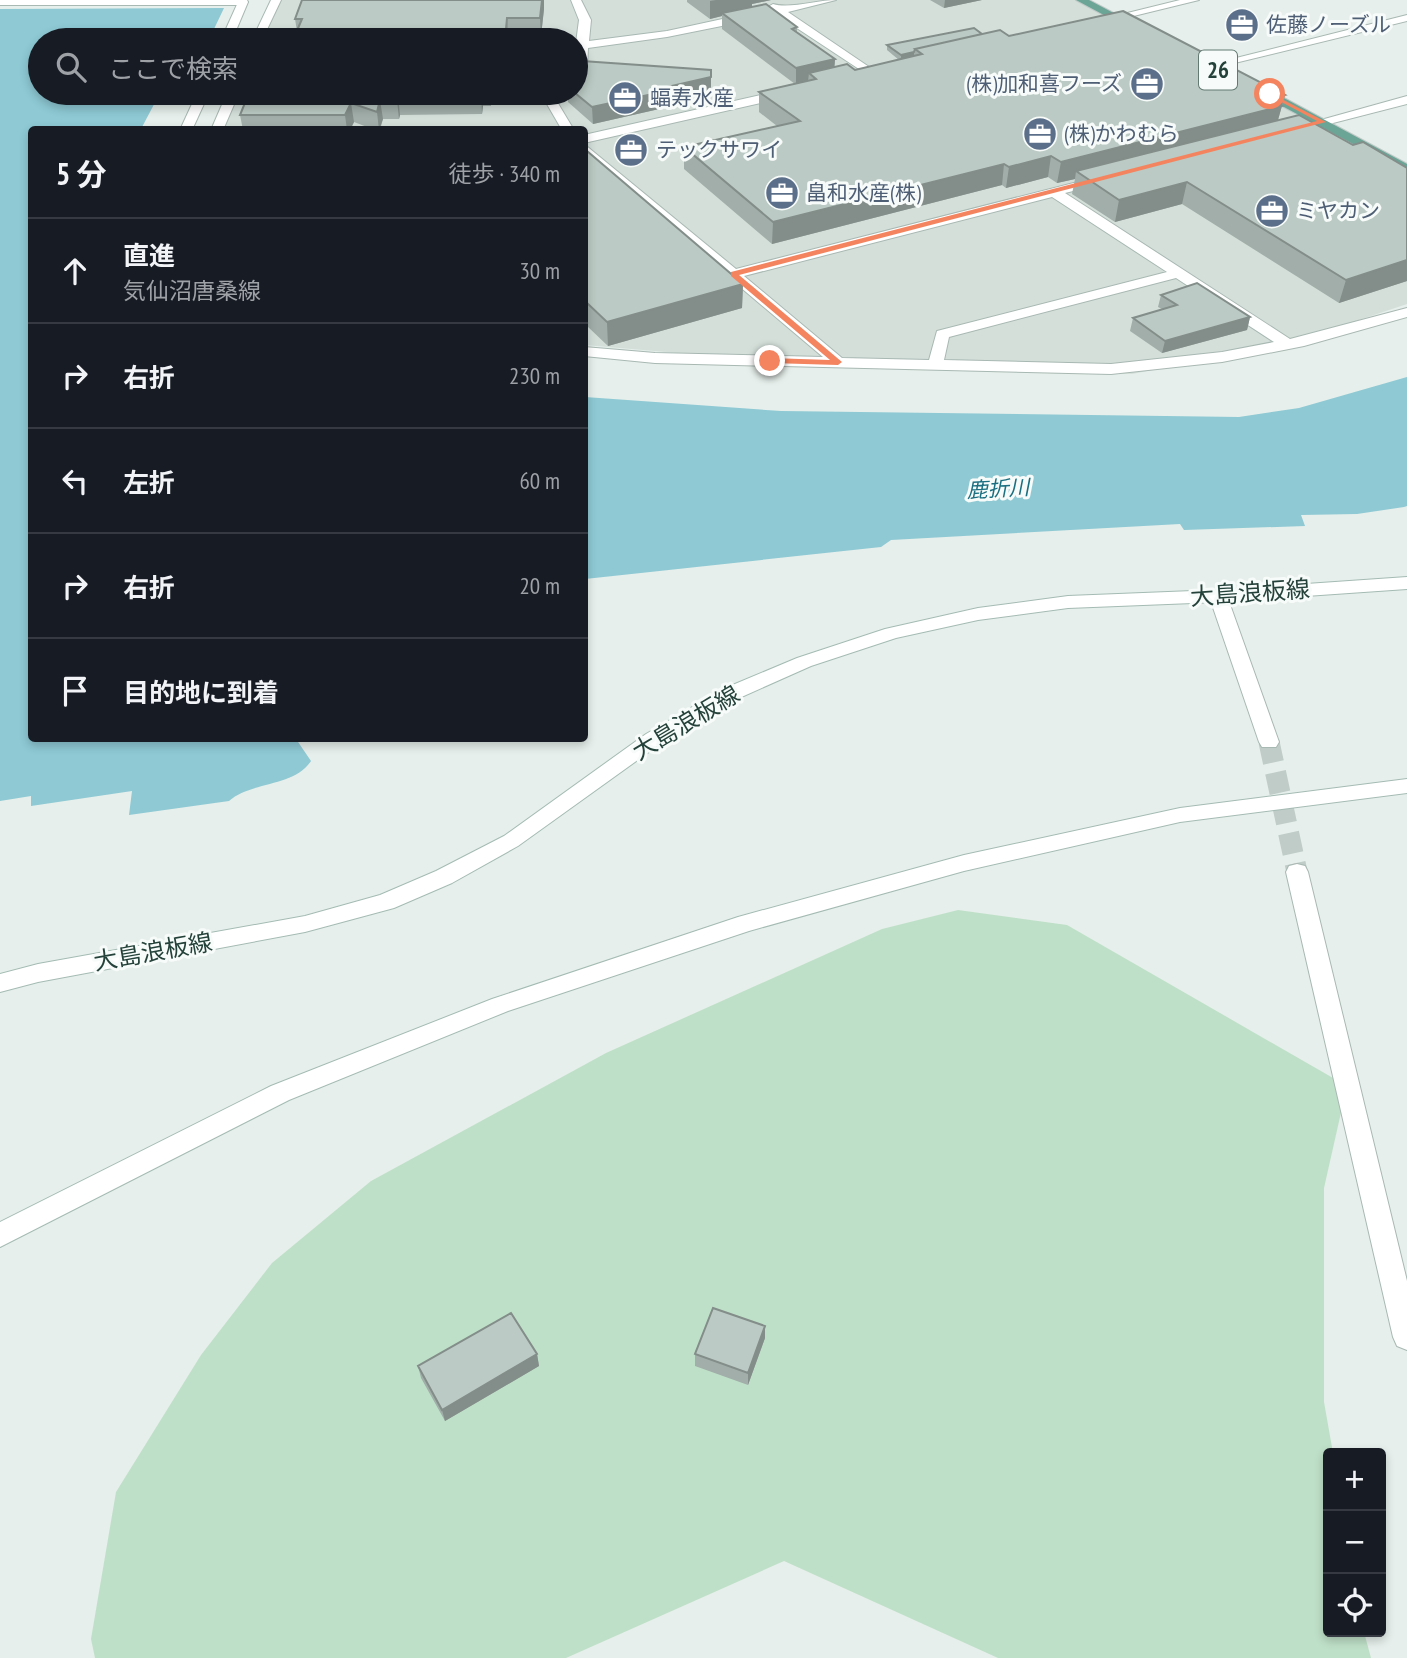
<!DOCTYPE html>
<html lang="ja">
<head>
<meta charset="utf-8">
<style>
  :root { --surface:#171b24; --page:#242831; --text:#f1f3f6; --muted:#9ea1a6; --line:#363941 }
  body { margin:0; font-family:"PT Sans Narrow","Noto Sans JP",sans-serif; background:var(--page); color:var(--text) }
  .controls { position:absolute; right:21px; bottom:21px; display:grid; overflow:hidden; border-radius:7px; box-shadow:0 4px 10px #0003 }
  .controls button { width:63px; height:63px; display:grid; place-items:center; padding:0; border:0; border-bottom:2px solid var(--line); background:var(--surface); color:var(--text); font:35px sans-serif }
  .stop { position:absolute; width:21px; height:21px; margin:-16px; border:5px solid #f4845f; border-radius:50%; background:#fff }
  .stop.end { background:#f4845f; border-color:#fff; box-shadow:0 2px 7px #0008 }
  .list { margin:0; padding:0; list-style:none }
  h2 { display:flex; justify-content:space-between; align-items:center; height:91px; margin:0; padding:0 28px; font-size:30px }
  h2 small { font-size:23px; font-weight:400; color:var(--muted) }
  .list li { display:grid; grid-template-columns:46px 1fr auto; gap:21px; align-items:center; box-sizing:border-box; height:105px; padding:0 28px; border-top:2px solid var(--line) }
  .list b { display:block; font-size:26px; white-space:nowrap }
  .list p { margin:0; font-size:23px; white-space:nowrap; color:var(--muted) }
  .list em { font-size:23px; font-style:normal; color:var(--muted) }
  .icon { flex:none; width:38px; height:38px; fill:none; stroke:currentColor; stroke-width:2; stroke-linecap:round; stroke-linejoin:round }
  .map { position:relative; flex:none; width:1407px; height:1658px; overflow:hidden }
  .search { position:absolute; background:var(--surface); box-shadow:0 4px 10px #0003; left:28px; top:28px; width:560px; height:77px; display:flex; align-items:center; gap:18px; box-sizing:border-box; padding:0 24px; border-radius:38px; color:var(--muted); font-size:26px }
  .panel { position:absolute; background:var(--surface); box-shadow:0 4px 10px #0003; left:28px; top:126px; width:560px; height:616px; border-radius:7px }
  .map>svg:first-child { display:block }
</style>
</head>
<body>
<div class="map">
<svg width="1407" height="1658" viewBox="0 0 1407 1658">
  <rect width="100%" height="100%" fill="#e6efeb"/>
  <!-- built -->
  <path fill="#d4dfda" d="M 278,0 L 1082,0 L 1407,168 L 1407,304 L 1287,344 L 1132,374 L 770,361 L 585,345 L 584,130 L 217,130 L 233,93 L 576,93 L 576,40 L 257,40 Z"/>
  <!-- green -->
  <path fill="#bfe0c8" d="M 958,910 L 1067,925 L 1347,1086 L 1324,1188 L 1324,1402 L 1333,1453 L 1328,1453 L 1328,1632 L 1364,1632 L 1371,1658 L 998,1658 L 784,1561 L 566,1658 L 95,1658 L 91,1639 L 116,1492 L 201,1355 L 272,1263 L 371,1181 L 606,1053 L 882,929 Z"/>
  <!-- water -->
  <path fill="#8ec9d4" d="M 224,8 L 214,29 L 191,30 L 186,40 L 40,40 L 40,93 L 160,93 L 141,129 L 32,130 L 32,738 L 296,739 L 311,761 C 294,787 252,781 229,801 L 129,815 L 132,791 L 31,806 L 31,796 L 0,801 L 0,9 Z
    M 1407,377 L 1407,506 L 1404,507 L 1357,514 L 1301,515 L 1305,526 L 1184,530 L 1180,524 L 891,540 L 881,547 L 585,579 L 585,397 L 781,411 L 1239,417 L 1299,408 Z"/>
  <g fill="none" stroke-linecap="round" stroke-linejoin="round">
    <!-- minor-tunnel -->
    <path stroke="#bfccc8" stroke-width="21" stroke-dasharray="21 10" stroke-linecap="butt" d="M 1269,742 L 1297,872"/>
    <!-- minor casing -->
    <g stroke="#a8b8b2" stroke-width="2">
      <path id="minor" d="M 0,0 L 247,0 L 248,2 L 243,5 L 0,5 Z
        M 571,0 L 581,0 L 591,20 L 589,41 L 667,31 L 769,9 L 768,7 L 773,4 C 789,9 818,0 836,0 L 788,12 L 878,73 L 868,75 L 777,15 L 667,37 L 588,48 L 587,69 L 576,78 L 576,43 L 579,20 Z
        M 1407,15 L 1407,21 L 1210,69 L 1204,66 Z
        M 550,93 L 563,93 L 556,100 L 574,130 L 562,130 L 544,99 Z
        M 1407,96 L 1407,104 L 1298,132 L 1292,128 Z
        M 584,144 L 736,269 L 1101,176 L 1106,177 L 1106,183 L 1065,193 L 1290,339 L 1407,308 L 1407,317 L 1304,346 L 1222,362 L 1111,374 L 655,363 L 584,356 L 584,347 L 655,353 L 823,357 L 584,155 ZM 1052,197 L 1167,272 L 937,331 L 929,360 L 842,358 L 744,276 ZM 1176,278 L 1274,342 L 1222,352 L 1111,364 L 944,360 L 949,337 Z
        M 1218,590 L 1227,596 L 1279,742 L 1276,747 L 1262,747 L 1259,742 L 1209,596 Z
        M 1297,864 L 1305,866 L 1308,872 L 1407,1281 L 1407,1350 L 1397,1346 L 1393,1337 L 1286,872 L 1289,866 Z"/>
    </g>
    <!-- tertiary casing -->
    <g stroke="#a8b8b2" stroke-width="2">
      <path id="tertiary" d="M 239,0 L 248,2 L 232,40 L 221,40 Z
        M 271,0 L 281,0 L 262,40 L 252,40 Z
        M 1180,0 L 1199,0 L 1105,23 L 1099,20 Z
        M 787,89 L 791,90 L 791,96 L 584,143 L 584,135 Z
        M 197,93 L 209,93 L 192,130 L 180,130 Z
        M 227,93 L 239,93 L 223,130 L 211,130 Z"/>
    </g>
    <!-- secondary casing -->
    <g stroke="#a4bbb3" stroke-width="2">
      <path id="secondary" d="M 1407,577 L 1407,589 L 1218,602 L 1068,608 L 978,620 L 896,638 L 811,666 L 737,699 L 660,744 L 518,846 L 452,883 L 394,908 L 305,932 L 38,982 L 0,992 L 0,974 L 38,964 L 305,916 L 380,895 L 436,871 L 504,836 L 646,734 L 723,689 L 797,658 L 885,629 L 978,608 L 1068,596 L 1218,590 Z
        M 1407,779 L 1407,793 L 1180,822 L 964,871 L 749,931 L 508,1011 L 289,1100 L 0,1247 L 0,1222 L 271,1086 L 492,999 L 738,917 L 964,855 L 1180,808 Z"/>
    </g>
    <!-- primary casing -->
    <g stroke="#c2cac8" stroke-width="2">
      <path id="primary" d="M 1076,0 L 1089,0 L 1138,26 L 1128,28 Z
        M 1258,84 L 1407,164 L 1407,173 L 1254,91 L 1252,88 Z"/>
    </g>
    <!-- minor -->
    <use href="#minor" fill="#fff" fill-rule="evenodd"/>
    <!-- tertiary -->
    <use href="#tertiary" fill="#fff" fill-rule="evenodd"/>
    <!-- secondary -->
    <use href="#secondary" fill="#fff" fill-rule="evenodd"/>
    <!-- primary -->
    <use href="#primary" fill="#6aa596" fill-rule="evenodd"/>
  </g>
  <!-- wall -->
  <path fill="#a1aea9" d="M 302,0 L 544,0 L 544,9 L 541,36 L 509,36 L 508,40 L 293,40 L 297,31 L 295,19 Z
    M 687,0 L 771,0 L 752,4 L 752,7 L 797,27 L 797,32 L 835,59 L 834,67 L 855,70 L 899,60 L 887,50 L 887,45 L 982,34 L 1009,36 L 1285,95 L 1278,120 L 1353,145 L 1407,168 L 1407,281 L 1339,303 L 1182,204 L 1115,222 L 1072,194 L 1075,179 L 1057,183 L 1048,177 L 1006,188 L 1002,185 L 772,244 L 684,169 L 684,147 L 777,126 L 759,112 L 759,92 L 795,84 L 722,29 L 722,16 L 710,19 L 687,2 Z
    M 930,0 L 982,0 L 944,8 Z
    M 249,93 L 504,93 L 503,99 L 492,99 L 491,106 L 483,106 L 482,114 L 400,115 L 399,119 L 383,119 L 380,130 L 375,130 L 354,122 L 350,130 L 243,130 L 240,115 Z
    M 568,93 L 576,93 L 711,94 L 667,103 L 668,107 L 593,124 L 568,102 Z
    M 584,152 L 743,284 L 742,308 L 608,346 L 587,326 L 584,327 Z
    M 1161,295 L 1250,317 L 1247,330 L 1162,353 L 1130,331 L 1133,318 L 1162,309 L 1158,307 Z
    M 765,1326 L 765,1338 L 748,1385 L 695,1366 L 695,1354 Z
    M 537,1354 L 539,1366 L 445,1421 L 421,1378 L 418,1366 Z"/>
  <!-- shaded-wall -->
  <path fill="#838d89" d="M 542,0 L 544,0 L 544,9 L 541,36 L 540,18 Z
    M 716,0 L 771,0 L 752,4 L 752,10 L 722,13 L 722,16 L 710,19 L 710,1 Z
    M 945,0 L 982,0 L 944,8 Z
    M 507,18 L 508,40 L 505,40 Z
    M 914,52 L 914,58 L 901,61 L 901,55 Z
    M 835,59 L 834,76 L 809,73 L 808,81 L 796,84 L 796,68 Z
    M 711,77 L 711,94 L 667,103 L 668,107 L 593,124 L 592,107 L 663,88 Z
    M 481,93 L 482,93 L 483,106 L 482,114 Z
    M 1285,95 L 1276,127 L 1076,171 L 1075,179 L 1057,183 L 1061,162 Z
    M 398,96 L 400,115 L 399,119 L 397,100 Z
    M 380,100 L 383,119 L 379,130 L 377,112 Z
    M 351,103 L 354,122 L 350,130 L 347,130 L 345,115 Z
    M 1051,156 L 1048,177 L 1006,188 L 1009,167 Z
    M 1004,164 L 1002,185 L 772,244 L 773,222 Z
    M 1187,182 L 1182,204 L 1115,222 L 1119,200 Z
    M 1407,260 L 1407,281 L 1339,303 L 1346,280 Z
    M 743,284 L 742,308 L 608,346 L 607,322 Z
    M 584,302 L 586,302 L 587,326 L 584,327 Z
    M 1250,317 L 1247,330 L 1162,353 L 1165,341 Z
    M 765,1326 L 765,1338 L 748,1385 L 748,1373 Z
    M 537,1354 L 539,1366 L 445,1421 L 442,1410 Z"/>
  <!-- building -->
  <path fill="#bbcac4" stroke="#838d89" stroke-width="2" d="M 302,0 L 542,0 L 540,18 L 507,18 L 505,40 L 293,40 L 302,19 L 295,19 Z
    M 766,4 L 797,27 L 792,29 L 835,59 L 796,68 L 722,13 Z
    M 1123,11 L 1285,95 L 1269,99 L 1282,106 L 1061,162 L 1051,156 L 1009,167 L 1004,164 L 773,222 L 684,147 L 800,121 L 759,92 L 816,79 L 809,73 L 847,64 L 855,70 L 922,54 L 915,49 L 1000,30 L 1009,36 Z
    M 974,28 L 982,34 L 915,49 L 914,52 L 901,55 L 887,45 Z
    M 582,61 L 711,70 L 711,77 L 663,88 L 667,91 L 592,107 L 575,93 L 576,72 Z
    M 249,93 L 481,93 L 480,95 L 398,96 L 397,100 L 380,100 L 377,112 L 351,103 L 345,115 L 240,115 Z
    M 1299,115 L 1353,145 L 1363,142 L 1407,168 L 1407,260 L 1346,280 L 1187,182 L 1119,200 L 1076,171 Z
    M 587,151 L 743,284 L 607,322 L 586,302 L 584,302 L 584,152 Z
    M 1197,283 L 1250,317 L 1165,341 L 1133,318 L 1177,305 L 1161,295 Z
    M 713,1308 L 765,1326 L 748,1373 L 695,1354 Z
    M 511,1313 L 537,1354 L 442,1410 L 418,1366 Z"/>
  <!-- route -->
  <path fill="#f4845f" d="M 1268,92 L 1326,122 L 739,275 L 842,362 L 838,365 L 770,363 L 766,361 L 770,358 L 830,360 L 731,276 L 731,272 L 1317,121 L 1268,95 Z"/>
  <!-- icons -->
  <defs>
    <g id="office-disc" transform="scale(1.75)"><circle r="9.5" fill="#5c6f8a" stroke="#f7fbf9"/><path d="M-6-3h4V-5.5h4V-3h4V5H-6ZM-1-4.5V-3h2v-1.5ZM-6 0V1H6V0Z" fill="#fff"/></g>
  </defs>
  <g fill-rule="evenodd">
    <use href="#office-disc" x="1242" y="25"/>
    <use href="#office-disc" x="1147" y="84"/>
    <use href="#office-disc" x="625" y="98"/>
    <use href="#office-disc" x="1040" y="134"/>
    <use href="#office-disc" x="631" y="150"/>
    <use href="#office-disc" x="782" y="193"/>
    <use href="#office-disc" x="1272" y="211"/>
  </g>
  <g text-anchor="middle" stroke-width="6" stroke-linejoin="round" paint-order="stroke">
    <!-- far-service labels -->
    <g font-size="21" fill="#4e5e75" stroke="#f7fbf9" text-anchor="start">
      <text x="1266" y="32">佐藤ノーズル</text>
      <text x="1122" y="91" text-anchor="end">(株)加和喜フーズ</text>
      <text x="650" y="105">蝠寿水産</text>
      <text x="1064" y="141">(株)かわむら</text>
      <text x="656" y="157">テックサワイ</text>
      <text x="806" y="200">畠和水産(株)</text>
      <text x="1296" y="218">ミヤカン</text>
    </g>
    <!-- far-water labels -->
    <g font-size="21" font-style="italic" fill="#1c6f80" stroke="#f7fbf9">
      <text transform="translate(998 489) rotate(-3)" y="7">鹿折川</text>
    </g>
    <!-- shield labels -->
    <rect fill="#f7fbf9" stroke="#637a73" stroke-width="2" x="1199" y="50.5" width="38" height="39" rx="5"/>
    <g font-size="23" font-weight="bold" fill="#24423a">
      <text x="1218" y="78">26</text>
    </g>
    <!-- street labels -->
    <g font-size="24" fill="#24423a" stroke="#f7fbf9">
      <text transform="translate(1250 593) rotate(-4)" y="8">大島浪板線</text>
      <text transform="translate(686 723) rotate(-31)" y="8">大島浪板線</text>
      <text transform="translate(153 952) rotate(-10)" y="8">大島浪板線</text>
    </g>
  </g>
</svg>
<div class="controls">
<button>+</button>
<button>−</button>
<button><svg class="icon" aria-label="locate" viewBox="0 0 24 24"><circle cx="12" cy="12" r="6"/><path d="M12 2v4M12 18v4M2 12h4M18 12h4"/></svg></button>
</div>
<div class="stop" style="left:1270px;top:94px"></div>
<div class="stop end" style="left:770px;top:361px"></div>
<div class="search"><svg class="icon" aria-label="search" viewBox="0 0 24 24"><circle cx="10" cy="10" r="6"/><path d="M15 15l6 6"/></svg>ここで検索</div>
<section class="panel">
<h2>5 分<small>徒歩 · 340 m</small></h2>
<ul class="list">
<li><svg class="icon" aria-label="ahead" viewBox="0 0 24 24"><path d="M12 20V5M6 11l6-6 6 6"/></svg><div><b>直進</b><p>気仙沼唐桑線</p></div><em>30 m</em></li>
<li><svg class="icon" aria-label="right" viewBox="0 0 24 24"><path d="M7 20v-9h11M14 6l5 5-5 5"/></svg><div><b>右折</b></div><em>230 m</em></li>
<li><svg class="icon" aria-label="left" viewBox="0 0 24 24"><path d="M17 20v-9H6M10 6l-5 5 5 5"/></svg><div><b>左折</b></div><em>60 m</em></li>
<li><svg class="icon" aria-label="right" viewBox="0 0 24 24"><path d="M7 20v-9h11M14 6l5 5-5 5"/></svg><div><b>右折</b></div><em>20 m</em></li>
<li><svg class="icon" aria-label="arrive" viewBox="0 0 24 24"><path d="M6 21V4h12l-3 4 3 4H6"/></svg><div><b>目的地に到着</b></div></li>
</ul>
</section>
</div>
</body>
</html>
